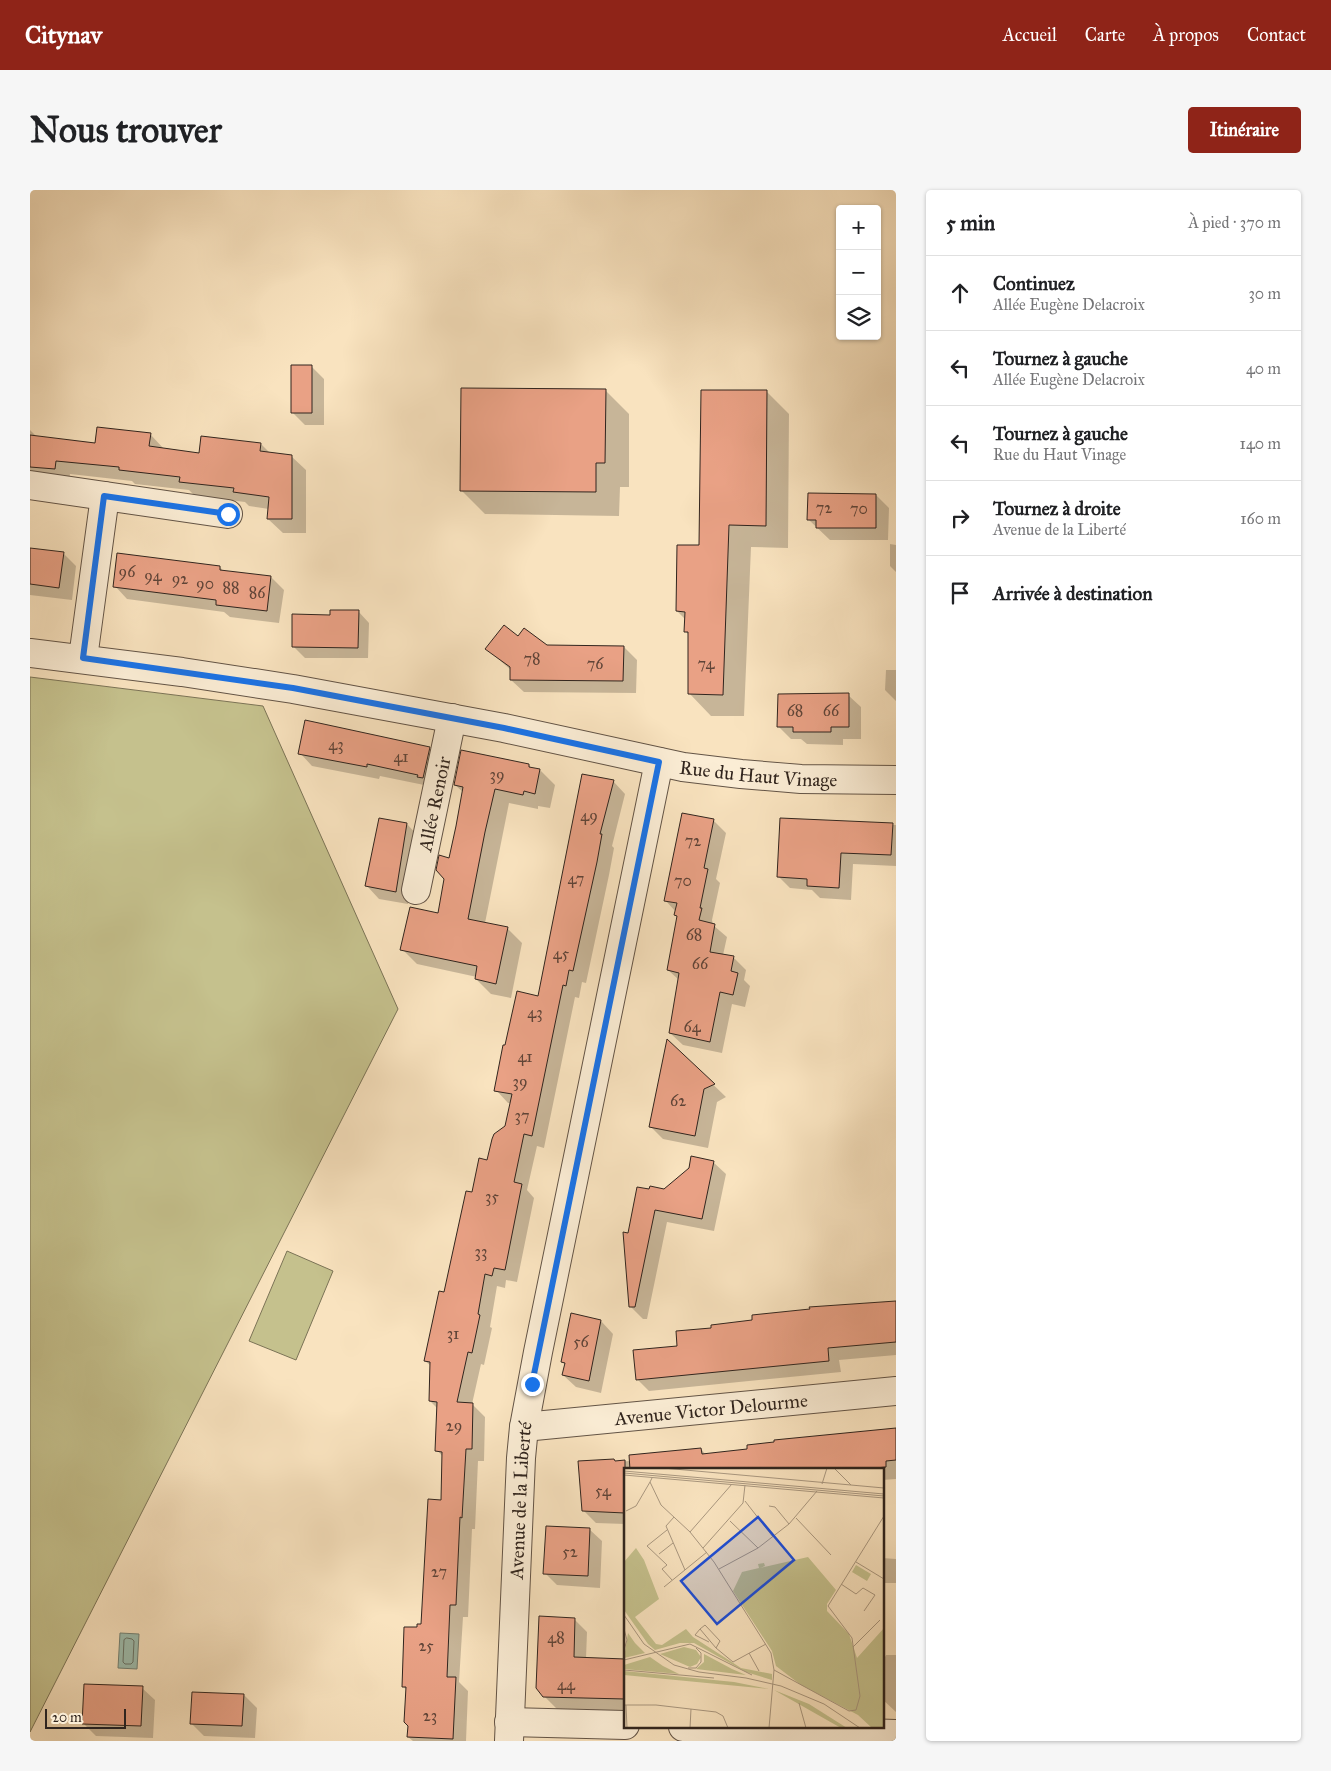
<!DOCTYPE html>
<html lang="fr">
<head>
<meta charset="utf-8">
<style>
  :root { --surface:#fff; --page:#f6f6f6; --text:#202124; --muted:#757577; --line:#e0e0e0; --accent:#8f2418 }
  body { margin:0; font-family:"IM FELL Great Primer",serif; background:var(--page); color:var(--text) }
  .controls { position:absolute; right:15px; top:15px; display:grid; overflow:hidden; border-radius:5px; box-shadow:0 1px 4px #0004 }
  .controls button { width:45px; height:45px; display:grid; place-items:center; padding:0; border:0; border-bottom:1px solid var(--line); background:var(--surface); color:var(--text); font:25px sans-serif }
  .scale { position:absolute; left:15px; bottom:12px; width:81px; box-sizing:border-box; padding-left:5px; border:2px solid #31251e; border-top:0; font-size:14px; line-height:18px; white-space:nowrap; color:#31251e; -webkit-text-stroke:4px #fbedd5; paint-order:stroke }
  .stop { position:absolute; width:15px; height:15px; margin:-11px; border:4px solid #1a73e8; border-radius:50%; background:#fff }
  .stop.end { background:#1a73e8; border-color:#fff; box-shadow:0 1px 5px #0008 }
  .list { margin:0; padding:0; list-style:none }
  h2 { display:flex; justify-content:space-between; align-items:center; height:65px; margin:0; padding:0 20px; font-size:21px }
  h2 small { font-size:16px; font-weight:400; color:var(--muted) }
  .list li { display:grid; grid-template-columns:32px 1fr auto; gap:15px; align-items:center; box-sizing:border-box; height:75px; padding:0 20px; border-top:1px solid var(--line) }
  .list b { display:block; font-size:19px; white-space:nowrap }
  .list p { margin:0; font-size:16px; white-space:nowrap; color:var(--muted) }
  .list em { font-size:16px; font-style:normal; color:var(--muted) }
  .icon { flex:none; width:28px; height:28px; fill:none; stroke:currentColor; stroke-width:2; stroke-linecap:round; stroke-linejoin:round }
  .map { position:relative; flex:none; width:866px; height:1551px; overflow:hidden; border-radius:5px }
  header { display:flex; align-items:center; gap:30px; box-sizing:border-box; height:70px; padding:0 25px; background:var(--accent); color:#fff }
  header strong { font-size:24px }
  nav { display:flex; gap:28px; margin-inline-start:auto; font-size:18px }
  .intro { display:flex; align-items:center; justify-content:space-between; box-sizing:border-box; height:120px; padding:0 30px }
  h1 { margin:0; font-size:35px }
  .button { padding:12px 22px; border-radius:5px; background:var(--accent); color:#fff; font-size:18px; font-weight:700 }
  main { display:flex; gap:30px; padding:0 30px }
  aside { flex:1; background:var(--surface); border-radius:5px; box-shadow:0 1px 4px #0004 }
  .map>svg:first-child { display:block }
</style>
</head>
<body>
<header>
<strong>Citynav</strong>
<nav><a>Accueil</a><a>Carte</a><a>À propos</a><a>Contact</a></nav>
</header>
<div class="intro"><h1>Nous trouver</h1><a class="button">Itinéraire</a></div>
<main>
<div class="map">
<svg width="866" height="1551" viewBox="0 0 866 1551">
  <rect width="100%" height="100%" fill="#f9e3bf"/>
  <filter id="stains"><feTurbulence type="fractalNoise" baseFrequency=".004" numOctaves="4"/><feColorMatrix values="0 0 0 0 .2 0 0 0 0 .09 0 0 0 0 .02 0 0 0 .5 -.17"/></filter>
  <radialGradient id="worn" r=".72"><stop offset=".6" stop-color="#630" stop-opacity="0"/><stop offset="1" stop-color="#630" stop-opacity=".3"/></radialGradient>
  <!-- green -->
  <path fill="#c5c18d" stroke="#7b7356" d="M 0,487 L 233,516 L 368,819 L 0,1542 Z
    M 257,1061 L 303,1081 L 266,1170 L 219,1151 Z"/>
  <!-- water -->
  <path fill="#9ebeaf" stroke="#728175" d="M 90,1443 L 109,1444 L 107,1479 L 88,1478 Z"/>
  <!-- shadow -->
  <path fill="#0003" d="M 281,176 L 294,189 L 294,235 L 275,235 L 263,223 Z
    M 575,200 L 599,224 L 599,297 L 590,297 L 589,326 L 455,324 L 431,300 Z
    M 737,202 L 759,224 L 758,358 L 721,357 L 714,526 L 681,526 L 659,503 L 660,446 L 655,441 L 656,430 L 647,421 L 671,356 Z
    M 0,240 L 7,247 L 66,254 L 120,244 L 134,259 L 170,265 L 231,254 L 241,264 L 261,266 L 276,280 L 276,343 L 253,343 L 238,329 L 239,319 L 219,316 L 215,312 L 165,306 L 159,300 L 105,294 L 102,291 L 40,284 L 39,293 L 0,289 Z
    M 846,305 L 859,318 L 858,350 L 800,350 L 779,330 Z
    M 860,354 L 866,355 L 866,382 L 860,376 Z
    M 0,359 L 33,363 L 46,376 L 42,410 L 0,405 Z
    M 190,377 L 194,382 L 241,387 L 254,400 L 249,433 L 200,427 L 194,422 L 97,409 L 85,396 Z
    M 328,421 L 339,433 L 338,468 L 275,468 L 263,456 Z
    M 488,448 L 517,457 L 594,457 L 607,470 L 606,503 L 494,502 L 481,490 L 481,480 L 457,459 Z
    M 856,480 L 866,480 L 866,511 L 855,500 Z
    M 818,505 L 831,517 L 831,549 L 813,549 L 813,555 L 777,554 L 771,549 L 761,549 L 748,536 Z
    M 399,558 L 412,570 L 399,596 L 350,586 L 349,589 L 282,576 L 270,563 Z
    M 499,575 L 502,579 L 510,580 L 525,595 L 520,618 L 508,616 L 508,619 L 479,613 L 455,733 L 477,738 L 492,753 L 481,808 L 461,804 L 446,789 L 447,787 L 387,774 L 372,759 L 409,724 L 433,602 L 425,595 Z
    M 583,591 L 595,604 L 582,656 L 584,658 L 579,685 L 556,793 L 552,792 L 549,808 L 545,807 L 514,958 L 507,956 L 497,1000 L 504,1008 L 487,1092 L 476,1090 L 475,1098 L 467,1096 L 460,1137 L 462,1138 L 454,1175 L 451,1174 L 442,1214 L 455,1227 L 454,1271 L 448,1271 L 445,1339 L 442,1339 L 438,1427 L 433,1427 L 429,1492 L 438,1501 L 436,1551 L 383,1551 L 378,1547 L 377,1500 L 373,1497 L 388,1439 L 392,1435 L 412,1311 L 413,1267 L 407,1260 L 408,1219 L 400,1211 L 401,1176 L 395,1171 L 443,1003 L 476,937 L 481,913 L 478,913 L 466,900 L 509,807 Z
    M 751,629 L 866,635 L 866,676 L 823,674 L 821,710 L 790,708 L 782,700 L 760,698 L 748,686 Z
    M 683,630 L 696,643 L 686,689 L 690,693 L 682,730 L 683,735 L 697,747 L 693,765 L 703,767 L 716,780 L 714,790 L 720,796 L 715,817 L 702,814 L 692,863 L 653,855 L 640,843 L 649,790 L 638,780 L 648,728 L 646,725 L 646,722 L 635,710 Z
    M 377,634 L 389,647 L 378,714 L 349,709 L 337,696 Z
    M 638,851 L 696,907 L 687,912 L 678,958 L 633,949 L 620,936 Z
    M 683,972 L 696,984 L 684,1041 L 637,1032 L 617,1129 L 613,1129 L 600,1116 L 599,1044 L 635,1001 Z
    M 866,1113 L 866,1165 L 809,1170 L 811,1182 L 619,1201 L 607,1189 L 648,1157 L 683,1139 Z
    M 571,1131 L 583,1144 L 571,1203 L 546,1197 L 533,1185 L 536,1175 L 532,1172 Z
    M 866,1239 L 866,1289 L 852,1290 L 852,1280 L 595,1280 L 595,1334 L 566,1333 L 553,1320 L 584,1270 L 586,1272 L 640,1268 L 671,1259 L 676,1265 Z
    M 559,1339 L 572,1351 L 570,1398 L 527,1395 L 515,1383 Z
    M 852,1368 L 866,1369 L 866,1393 L 852,1393 Z
    M 544,1429 L 557,1442 L 556,1469 L 595,1470 L 595,1521 L 527,1519 L 514,1506 Z
    M 856,1465 L 866,1465 L 866,1522 L 852,1509 L 852,1467 L 855,1467 Z
    M 112,1498 L 125,1510 L 123,1548 L 66,1546 L 53,1533 Z
    M 214,1505 L 227,1518 L 225,1548 L 174,1546 L 161,1533 Z"/>
  <g fill="none" stroke-linecap="round" stroke-linejoin="round">
    <!-- shore -->
    <path stroke="#687266" stroke-width="1" d="M 97,1448 L 102,1449 L 104,1451 L 103,1472 L 101,1474 L 95,1474 L 93,1472 L 94,1450 Z"/>
  </g>
  <!-- building -->
  <path fill="#e9a185" stroke="#31251e" d="M 261,175 L 282,175 L 282,223 L 261,223 Z
    M 431,198 L 576,199 L 575,273 L 566,273 L 566,302 L 430,301 Z
    M 671,200 L 737,200 L 736,336 L 699,335 L 693,505 L 658,504 L 658,442 L 654,442 L 655,422 L 646,421 L 647,355 L 669,355 Z
    M 67,237 L 121,243 L 119,256 L 169,263 L 171,246 L 231,253 L 230,261 L 262,265 L 262,329 L 237,329 L 239,307 L 203,302 L 204,298 L 149,292 L 150,287 L 89,280 L 89,277 L 26,271 L 25,279 L 0,277 L 0,245 L 65,253 Z
    M 778,303 L 846,304 L 846,338 L 786,338 L 786,330 L 777,330 Z
    M 0,358 L 34,362 L 29,398 L 0,394 Z
    M 87,363 L 190,376 L 190,380 L 241,386 L 237,421 L 186,415 L 186,410 L 83,397 Z
    M 300,420 L 329,420 L 328,458 L 262,457 L 262,424 L 300,425 Z
    M 474,435 L 488,446 L 494,438 L 517,455 L 594,456 L 593,491 L 480,490 L 480,477 L 455,459 Z
    M 819,503 L 819,537 L 801,537 L 801,542 L 763,542 L 763,537 L 747,537 L 748,504 Z
    M 275,530 L 400,557 L 393,588 L 387,587 L 388,585 L 337,574 L 337,577 L 268,564 Z
    M 431,560 L 499,574 L 499,577 L 510,579 L 505,604 L 494,601 L 493,605 L 465,599 L 455,642 L 438,729 L 478,737 L 466,794 L 445,789 L 447,776 L 370,760 L 380,717 L 408,723 L 414,689 L 406,680 L 409,665 L 419,668 L 426,636 L 433,597 L 424,595 Z
    M 552,584 L 584,590 L 570,644 L 572,644 L 567,672 L 543,781 L 539,780 L 536,796 L 533,795 L 502,946 L 494,944 L 484,992 L 492,994 L 475,1080 L 464,1078 L 462,1086 L 455,1084 L 448,1124 L 450,1125 L 442,1163 L 438,1162 L 427,1212 L 443,1213 L 442,1259 L 436,1259 L 432,1328 L 430,1327 L 426,1415 L 420,1415 L 417,1487 L 426,1487 L 423,1549 L 377,1547 L 378,1536 L 374,1532 L 376,1497 L 372,1497 L 374,1437 L 387,1437 L 387,1434 L 391,1434 L 398,1309 L 411,1310 L 412,1262 L 405,1261 L 407,1212 L 399,1211 L 400,1172 L 394,1171 L 409,1101 L 414,1102 L 436,1001 L 442,1002 L 449,968 L 457,970 L 462,949 L 464,944 L 475,936 L 482,904 L 464,901 L 473,855 L 475,855 L 487,801 L 508,806 Z
    M 652,623 L 684,629 L 674,678 L 678,679 L 670,718 L 672,718 L 669,730 L 685,734 L 680,762 L 704,766 L 701,781 L 708,783 L 703,805 L 690,802 L 680,852 L 639,843 L 649,783 L 637,780 L 647,726 L 644,725 L 647,713 L 634,711 Z
    M 349,628 L 377,633 L 366,702 L 335,696 Z
    M 750,628 L 863,633 L 861,665 L 811,663 L 809,698 L 777,696 L 777,689 L 747,687 Z
    M 637,849 L 685,894 L 674,899 L 665,946 L 619,937 Z
    M 661,966 L 684,971 L 672,1029 L 625,1020 L 605,1117 L 599,1117 L 593,1042 L 598,1043 L 607,997 L 619,999 L 620,996 L 634,999 L 659,978 Z
    M 866,1111 L 866,1152 L 798,1158 L 799,1171 L 606,1190 L 603,1160 L 647,1156 L 646,1141 L 681,1138 L 681,1135 L 722,1130 L 722,1125 L 780,1119 L 779,1117 Z
    M 541,1123 L 571,1130 L 559,1191 L 532,1185 L 535,1173 L 531,1172 Z
    M 866,1238 L 866,1270 L 856,1271 L 856,1277 L 824,1280 L 600,1280 L 599,1265 L 671,1258 L 672,1264 L 717,1259 L 717,1255 L 744,1252 L 744,1250 Z
    M 584,1269 L 585,1271 L 595,1270 L 595,1323 L 552,1321 L 548,1271 Z
    M 516,1336 L 560,1338 L 558,1386 L 513,1384 Z
    M 509,1426 L 545,1428 L 544,1467 L 595,1469 L 595,1509 L 513,1507 L 506,1498 Z
    M 54,1494 L 113,1496 L 111,1536 L 52,1534 Z
    M 162,1502 L 214,1504 L 212,1536 L 160,1534 Z"/>
  <g fill="none" stroke-linecap="round" stroke-linejoin="round">
    <!-- street casing -->
    <g stroke="#635446" stroke-width="30">
      <g id="street">
        <path d="M 0,295 L 198,324"/>
        <path id="s1" d="M 0,463 L 152,482 L 263,499 L 474,538 L 653,577 L 711,584 L 771,589 L 866,590"/>
        <path d="M 53,468 L 75,306"/>
        <path id="s2" d="M 386,700 L 422,528"/>
        <path id="s3" d="M 494,1237 L 866,1201"/>
        <path d="M 479,1532 L 595,1535"/>
        <path d="M 653,1537 L 866,1544"/>
        <path id="s4" d="M 479,1551 L 491,1268 L 494,1237 L 508,1162 L 629,572"/>
      </g>
    </g>
    <!-- street -->
    <use href="#street" stroke="#fbedd5" stroke-width="28"/>
  </g>
  <g fill="none" stroke-linecap="round" stroke-linejoin="round">
    <!-- route -->
    <path stroke="#1a73e8" stroke-width="6" d="M 198,324 L 74,306 L 53,468 L 263,498 L 474,538 L 629,572 L 502,1194"/>
  </g>
  <g text-anchor="middle" stroke-width="4" stroke-linejoin="round" paint-order="stroke">
    <!-- number labels -->
    <g font-size="16" fill="#5f4438">
      <text x="794" y="323">72</text>
      <text x="829" y="324">70</text>
      <text x="97" y="387">96</text>
      <text x="123" y="391">94</text>
      <text x="150" y="394">92</text>
      <text x="175" y="399">90</text>
      <text x="201" y="403">88</text>
      <text x="227" y="408">86</text>
      <text x="502" y="474">78</text>
      <text x="565" y="479">76</text>
      <text x="676" y="479">74</text>
      <text x="765" y="526">68</text>
      <text x="801" y="526">66</text>
      <text x="306" y="560">43</text>
      <text x="371" y="572">41</text>
      <text x="467" y="590">39</text>
      <text x="559" y="631">49</text>
      <text x="663" y="656">72</text>
      <text x="546" y="694">47</text>
      <text x="653" y="696">70</text>
      <text x="664" y="750">68</text>
      <text x="531" y="769">45</text>
      <text x="670" y="779">66</text>
      <text x="505" y="828">43</text>
      <text x="662" y="842">64</text>
      <text x="495" y="872">41</text>
      <text x="490" y="897">39</text>
      <text x="648" y="916">62</text>
      <text x="492" y="931">37</text>
      <text x="462" y="1012">35</text>
      <text x="451" y="1067">33</text>
      <text x="423" y="1149">31</text>
      <text x="551" y="1157">56</text>
      <text x="424" y="1241">29</text>
      <text x="573" y="1306">54</text>
      <text x="540" y="1367">52</text>
      <text x="409" y="1387">27</text>
      <text x="526" y="1453">48</text>
      <text x="396" y="1461">25</text>
      <text x="536" y="1500">44</text>
      <text x="400" y="1531">23</text>
    </g>
    <!-- street labels -->
    <g font-size="19" fill="#31251e" stroke="#fbedd5">
      <text dy="7" stroke="none"><textPath href="#s1" startOffset="739">Rue du Haut Vinage</textPath></text>
      <text dy="7" stroke="none"><textPath href="#s2" startOffset="88">Allée Renoir</textPath></text>
      <text dy="7" stroke="none"><textPath href="#s3" startOffset="188">Avenue Victor Delourme</textPath></text>
      <text dy="7" stroke="none"><textPath href="#s4" startOffset="241">Avenue de la Liberté</textPath></text>
    </g>
  </g>
  <!-- overview -->
  <g transform="translate(594 1278)">
    <rect width="260" height="260" fill="#f9e3bf"/>
    <path d="M 12,80 L 20,92 L 35,131 L 11,149 L 32,176 L 38,177 L 62,161 L 69,169 L 117,200 L 148,206 L 148,212 L 122,204 L 70,175 L 56,175 L 31,182 L 24,176 L 0,142 L 0,94 ZM 184,89 L 212,122 L 203,136 L 203,143 L 225,166 L 233,190 L 260,160 L 260,260 L 248,260 L 234,247 L 177,217 L 152,198 L 148,183 L 109,123 L 118,104 L 135,100 L 134,96 L 140,95 L 141,98 L 136,100 ZM 232,97 L 247,106 L 243,113 L 228,104 ZM 4,165 L 11,175 L 21,185 L 0,190 ZM 60,179 L 72,182 L 77,189 L 73,196 L 66,199 L 36,186 ZM 80,186 L 108,201 L 122,207 L 72,201 L 80,194 ZM 26,189 L 39,198 L 55,206 L 0,201 L 0,197 ZM 0,203 L 110,214 L 145,221 L 0,207 ZM 150,222 L 185,236 L 223,260 L 217,260 Z" fill="#c5c18d"/>
    <path fill="none" stroke="#a9977f" stroke-width="1" d="M 39,0 L 260,20M 210,0 L 227,17M 0,3 L 260,26M 0,5 L 260,28M 0,7 L 260,30M 28,10 L 26,14 L 37,37 L 66,64 L 90,94 L 147,185 L 150,202 L 145,260M 198,16 L 203,0M 121,33 L 149,69M 145,38 L 151,39 L 165,56M 2,43 L 12,38 L 26,14M 50,49 L 42,58 L 61,102M 172,50 L 207,87M 106,53 L 134,80M 43,62 L 23,78 L 43,97 L 38,101 L 48,112M 66,64 L 108,16M 79,80 L 119,35 L 121,17M 35,86 L 49,75M 232,94 L 260,111M 95,101 L 134,80 L 165,56 L 193,23M 217,116 L 232,126 L 239,120 L 251,127 L 240,143M 40,119 L 83,84M 0,147 L 20,176 L 50,197 L 75,204 L 122,210 L 157,218 L 200,236 L 236,260M 0,161 L 3,172 L 0,182M 76,161 L 71,167 L 85,174M 229,179 L 256,152M 92,180 L 76,161 L 81,157 L 96,173 L 92,180 L 109,194 L 142,176M 125,185 L 135,203M 0,192 L 66,176 L 128,207M 64,200 L 72,200 L 77,194 L 77,185 L 72,180M 0,202 L 90,210M 150,202 L 225,243 L 232,242 L 236,228 L 228,170 L 204,138 L 260,48M 175,235 L 182,260M 0,237 L 32,237 L 92,244 L 99,248 L 104,260M 2,237 L 3,260M 66,260 L 67,241"/>
    <path fill="#1d4ed8" fill-opacity="0.15" stroke="#1d4ed8" stroke-width="2.5" d="M 134,49 L 170,92 L 93,156 L 57,113 Z"/>
    <rect width="260" height="260" fill="none" stroke="#31251e" stroke-width="2.5"/>
  </g>
  <rect width="100%" height="100%" filter="url(#stains)"/>
  <rect width="100%" height="100%" fill="url(#worn)"/>
</svg>
<div class="controls">
<button>+</button>
<button>−</button>
<button><svg class="icon" aria-label="layers" viewBox="0 0 24 24"><path d="M12 4l9 5-9 5-9-5zM3 14l9 5 9-5"/></svg></button>
</div>
<div class="scale">20 m</div>
<div class="stop" style="left:198px;top:324px"></div>
<div class="stop end" style="left:502px;top:1194px"></div>
</div>
<aside>
<h2>5 min<small>À pied · 370 m</small></h2>
<ul class="list">
<li><svg class="icon" aria-label="ahead" viewBox="0 0 24 24"><path d="M12 20V5M6 11l6-6 6 6"/></svg><div><b>Continuez</b><p>Allée Eugène Delacroix</p></div><em>30 m</em></li>
<li><svg class="icon" aria-label="left" viewBox="0 0 24 24"><path d="M17 20v-9H6M10 6l-5 5 5 5"/></svg><div><b>Tournez à gauche</b><p>Allée Eugène Delacroix</p></div><em>40 m</em></li>
<li><svg class="icon" aria-label="left" viewBox="0 0 24 24"><path d="M17 20v-9H6M10 6l-5 5 5 5"/></svg><div><b>Tournez à gauche</b><p>Rue du Haut Vinage</p></div><em>140 m</em></li>
<li><svg class="icon" aria-label="right" viewBox="0 0 24 24"><path d="M7 20v-9h11M14 6l5 5-5 5"/></svg><div><b>Tournez à droite</b><p>Avenue de la Liberté</p></div><em>160 m</em></li>
<li><svg class="icon" aria-label="arrive" viewBox="0 0 24 24"><path d="M6 21V4h12l-3 4 3 4H6"/></svg><div><b>Arrivée à destination</b></div></li>
</ul>
</aside>
</main>
</body>
</html>
